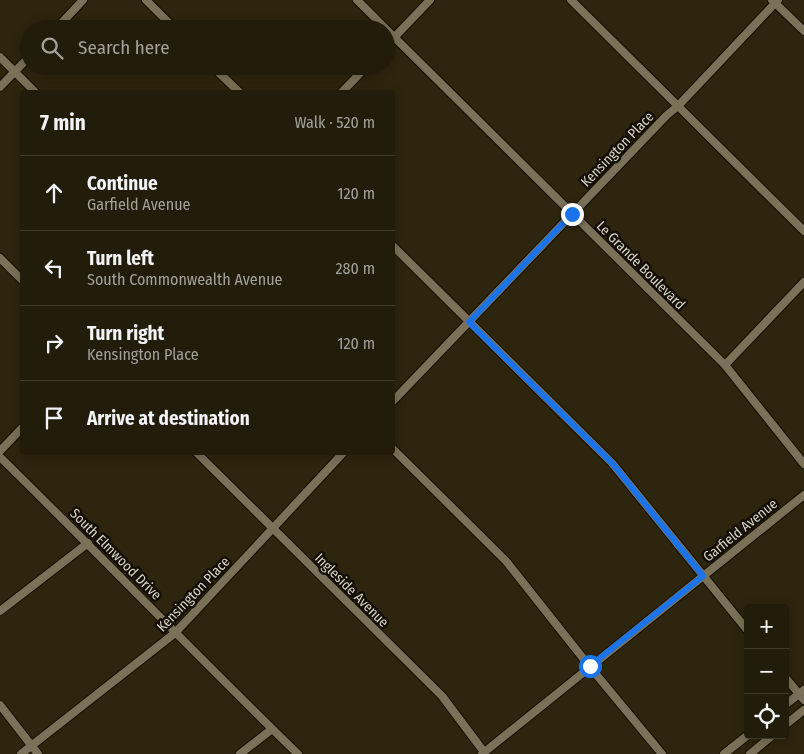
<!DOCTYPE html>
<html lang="en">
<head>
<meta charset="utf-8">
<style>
  :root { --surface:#221c0a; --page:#2a2513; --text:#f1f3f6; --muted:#a2a19c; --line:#3f3a2b }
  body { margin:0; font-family:"Fira Sans Condensed",sans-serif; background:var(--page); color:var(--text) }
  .controls { position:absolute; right:15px; bottom:15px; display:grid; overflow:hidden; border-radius:5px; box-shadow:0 2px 12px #0003 }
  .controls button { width:45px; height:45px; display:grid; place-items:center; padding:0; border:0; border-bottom:1px solid var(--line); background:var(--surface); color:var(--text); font:25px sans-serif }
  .stop { position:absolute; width:15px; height:15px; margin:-11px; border:4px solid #1a73e8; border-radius:50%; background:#fff }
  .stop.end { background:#1a73e8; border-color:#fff; box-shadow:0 1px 5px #0008 }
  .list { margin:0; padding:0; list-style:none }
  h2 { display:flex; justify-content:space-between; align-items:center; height:65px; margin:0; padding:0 20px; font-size:21px }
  h2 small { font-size:16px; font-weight:400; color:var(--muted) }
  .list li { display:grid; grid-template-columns:32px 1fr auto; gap:15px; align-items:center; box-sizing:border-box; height:75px; padding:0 20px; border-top:1px solid var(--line) }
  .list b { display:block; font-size:19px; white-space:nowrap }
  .list p { margin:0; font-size:16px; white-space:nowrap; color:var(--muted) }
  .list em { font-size:16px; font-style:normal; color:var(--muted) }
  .icon { flex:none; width:28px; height:28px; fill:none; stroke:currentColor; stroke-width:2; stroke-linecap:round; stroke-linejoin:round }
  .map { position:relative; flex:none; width:804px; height:754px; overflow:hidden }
  .search { position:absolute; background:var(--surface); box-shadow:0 2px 12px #0003; left:20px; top:20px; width:375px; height:55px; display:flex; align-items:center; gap:12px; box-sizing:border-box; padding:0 18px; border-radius:28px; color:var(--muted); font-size:19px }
  .panel { position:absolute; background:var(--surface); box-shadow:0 2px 12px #0003; left:20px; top:90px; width:375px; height:365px; border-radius:5px }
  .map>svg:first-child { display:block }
</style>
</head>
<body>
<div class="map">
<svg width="804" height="754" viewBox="0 0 804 754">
  <rect width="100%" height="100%" fill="#2e250e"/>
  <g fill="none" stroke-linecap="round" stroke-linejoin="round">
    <!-- street casing -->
    <g stroke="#160e00" stroke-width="10">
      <path id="street" d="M 146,0 L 175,29
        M 357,0 L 386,29
        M 571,0 L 804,231
        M 772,0 L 804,31
        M 56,29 L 83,0
        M 386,29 L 725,365 L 804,464
        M 386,46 L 430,0
        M 0,57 L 35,92
        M 212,66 L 239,92
        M 0,87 L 29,57
        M 342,92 L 367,66
        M 392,245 L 612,463 L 748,631
        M 0,258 L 22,280
        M 725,365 L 804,282
        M 392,402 L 667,115 L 678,106 L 778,0
        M 392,448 L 506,561 L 590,667 L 662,754
        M 0,451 L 22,428
        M 196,452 L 442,696 L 484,752
        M 0,457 C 100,555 197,656 298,754
        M 0,611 L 88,543
        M 785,677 L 804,700
        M 0,705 L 38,754
        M 785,705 L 804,690
        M 785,725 L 804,710
        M 21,754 L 175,633 L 344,452
        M 240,754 L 272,729
        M 482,754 L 804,495
        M 724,754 L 748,735
        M 750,754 L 773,735"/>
    </g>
    <!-- street -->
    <use href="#street" stroke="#7b7158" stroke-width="8"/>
  </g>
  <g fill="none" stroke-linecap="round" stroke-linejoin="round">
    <!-- route -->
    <path stroke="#1a73e8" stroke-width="6" d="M 572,214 L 469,322 L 612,463 L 703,576 L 590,666"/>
  </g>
  <g text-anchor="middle" stroke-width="5" stroke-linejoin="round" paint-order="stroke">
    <!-- street labels -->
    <g font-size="14" fill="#dad4c7" stroke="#130f06">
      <text transform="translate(617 149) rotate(-46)" y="5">Kensington Place</text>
      <text transform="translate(641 265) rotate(45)" y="5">Le Grande Boulevard</text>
      <text transform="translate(740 530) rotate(-39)" y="5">Garfield Avenue</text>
      <text transform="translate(116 554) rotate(45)" y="5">South Elmwood Drive</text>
      <text transform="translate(352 590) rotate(45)" y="5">Ingleside Avenue</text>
      <text transform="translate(193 594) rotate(-46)" y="5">Kensington Place</text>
    </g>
  </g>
</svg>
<div class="controls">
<button>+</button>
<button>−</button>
<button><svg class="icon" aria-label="locate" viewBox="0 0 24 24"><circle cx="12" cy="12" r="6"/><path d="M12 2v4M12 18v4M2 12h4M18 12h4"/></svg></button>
</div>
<div class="stop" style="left:590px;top:666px"></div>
<div class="stop end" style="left:572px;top:214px"></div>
<div class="search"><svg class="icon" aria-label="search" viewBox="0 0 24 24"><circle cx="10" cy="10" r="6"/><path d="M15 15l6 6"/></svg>Search here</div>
<section class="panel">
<h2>7 min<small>Walk · 520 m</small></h2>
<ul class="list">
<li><svg class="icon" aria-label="ahead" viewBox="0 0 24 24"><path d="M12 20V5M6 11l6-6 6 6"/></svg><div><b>Continue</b><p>Garfield Avenue</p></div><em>120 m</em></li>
<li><svg class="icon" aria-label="left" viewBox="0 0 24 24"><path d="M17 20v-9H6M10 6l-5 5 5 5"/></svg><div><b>Turn left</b><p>South Commonwealth Avenue</p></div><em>280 m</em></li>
<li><svg class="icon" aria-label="right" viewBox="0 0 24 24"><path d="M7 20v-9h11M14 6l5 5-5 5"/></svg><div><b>Turn right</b><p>Kensington Place</p></div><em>120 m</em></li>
<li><svg class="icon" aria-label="arrive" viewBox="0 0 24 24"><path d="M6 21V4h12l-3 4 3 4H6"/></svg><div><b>Arrive at destination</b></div></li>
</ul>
</section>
</div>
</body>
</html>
